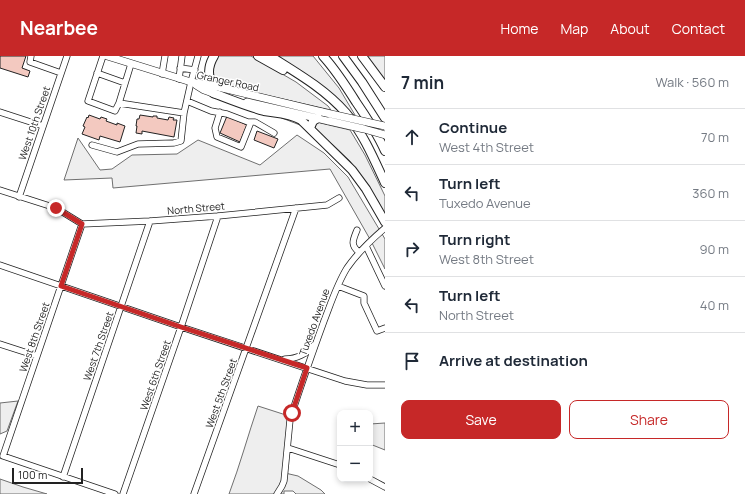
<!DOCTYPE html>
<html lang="en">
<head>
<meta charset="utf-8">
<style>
  :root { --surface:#fff; --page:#f6f6f7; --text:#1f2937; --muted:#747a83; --line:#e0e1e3; --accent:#c62828 }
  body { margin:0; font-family:Manrope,sans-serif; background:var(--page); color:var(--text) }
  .controls { position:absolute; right:12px; bottom:12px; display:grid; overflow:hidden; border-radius:8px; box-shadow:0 2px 6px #0003 }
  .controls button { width:36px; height:36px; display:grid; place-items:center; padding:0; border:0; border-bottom:1px solid var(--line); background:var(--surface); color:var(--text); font:20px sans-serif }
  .scale { position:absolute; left:12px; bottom:10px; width:71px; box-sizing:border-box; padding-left:4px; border:2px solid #222; border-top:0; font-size:11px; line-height:14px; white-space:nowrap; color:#222; -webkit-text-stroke:3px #fff; paint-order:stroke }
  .stop { position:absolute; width:12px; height:12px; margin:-9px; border:3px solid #c62828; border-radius:50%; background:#fff }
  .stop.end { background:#c62828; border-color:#fff; box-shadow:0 1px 4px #0008 }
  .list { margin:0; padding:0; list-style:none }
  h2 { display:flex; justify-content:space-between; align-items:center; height:52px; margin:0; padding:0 16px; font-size:17px }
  h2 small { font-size:13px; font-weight:400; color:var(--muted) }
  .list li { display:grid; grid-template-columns:26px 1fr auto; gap:12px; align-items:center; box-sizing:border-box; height:56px; padding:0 16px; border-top:1px solid var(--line) }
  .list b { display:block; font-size:15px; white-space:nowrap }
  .list p { margin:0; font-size:13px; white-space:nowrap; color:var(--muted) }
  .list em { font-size:13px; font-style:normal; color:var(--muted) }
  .actions { display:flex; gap:8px; padding:12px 16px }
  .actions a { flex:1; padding:9px 0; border:1px solid var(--accent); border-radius:8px; text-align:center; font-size:14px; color:var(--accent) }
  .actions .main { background:var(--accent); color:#fff }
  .icon { flex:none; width:22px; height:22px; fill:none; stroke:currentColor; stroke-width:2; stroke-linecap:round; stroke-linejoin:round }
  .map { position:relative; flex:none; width:385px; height:438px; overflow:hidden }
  header { display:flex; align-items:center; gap:24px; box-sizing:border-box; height:56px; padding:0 20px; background:var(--accent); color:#fff }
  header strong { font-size:19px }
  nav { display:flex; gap:22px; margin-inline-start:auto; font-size:14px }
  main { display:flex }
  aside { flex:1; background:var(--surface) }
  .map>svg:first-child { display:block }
</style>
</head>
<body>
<header>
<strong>Nearbee</strong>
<nav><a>Home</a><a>Map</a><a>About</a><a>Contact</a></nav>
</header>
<main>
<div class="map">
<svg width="385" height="438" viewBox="0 0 385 438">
  <rect width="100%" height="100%" fill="#fff"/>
  <!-- green -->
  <path fill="#eee" stroke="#6f6f6f" d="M 218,0 L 251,0 L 296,26 L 328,50 L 331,54 L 221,29 C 211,19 210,11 218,0 Z
    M 277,0 L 313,0 L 339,32 L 355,59 L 349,58 Z
    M 362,0 L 385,0 L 385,31 Z
    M 269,55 L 350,74 L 365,99 L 385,140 L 385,159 L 378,145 L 350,105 L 332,88 L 300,69 L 269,57 Z
    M 297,79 L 324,97 L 348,121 L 385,183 L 385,213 L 371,185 L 330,113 L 113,132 L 112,122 L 64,124 L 78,82 L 100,114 L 112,113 L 132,99 L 177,98 L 198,84 L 260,109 Z
    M 18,345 L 7,375 L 0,378 L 0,347 Z
    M 258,350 L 289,360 L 285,417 L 298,420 L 321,434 L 325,438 L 296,438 L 293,435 L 284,435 L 284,438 L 229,438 C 240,409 248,379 258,350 Z
    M 385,367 L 385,394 L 370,388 L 370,368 Z
    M 0,423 L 23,431 L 47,438 L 0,438 Z"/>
  <!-- building -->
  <path fill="#f3c9c0" stroke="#222" d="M 0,0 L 26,0 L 22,12 L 30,15 L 28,21 L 0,12 Z
    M 89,59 L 100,63 L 101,61 L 107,63 L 106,65 L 117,69 L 117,67 L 125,70 L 120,86 L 100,80 L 99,84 L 82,78 L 85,71 L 83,70 L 87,61 L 88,62 Z
    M 140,59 L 153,61 L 153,60 L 157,60 L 157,62 L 168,64 L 169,61 L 174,62 L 173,64 L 177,64 L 174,81 L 142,75 L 142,78 L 136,77 L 137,70 L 136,70 L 137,63 L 139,63 Z
    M 227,60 L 247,69 L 240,86 L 220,77 Z
    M 257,75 L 278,83 L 274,92 L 254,84 Z"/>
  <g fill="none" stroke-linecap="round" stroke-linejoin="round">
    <!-- minor casing -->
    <g stroke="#222" stroke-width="7">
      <path id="minor" d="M 31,0 L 30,6 L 61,17
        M 103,0 L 88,45 L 115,55 L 119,47
        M 131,8 L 119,47 L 184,57 L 191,26 L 198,0
        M 180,12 L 195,14
        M 97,17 L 125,27
        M 162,18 L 165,0
        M 179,23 L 182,0
        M 187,45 L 211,55 L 227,58 L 248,66 L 255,66 L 274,77
        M 0,56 L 43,70
        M 220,56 L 215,72 L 217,81 L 241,91 L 251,66
        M 92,89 L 117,96 L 138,88 L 174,87 L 181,85 L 184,57
        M 0,134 L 56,152 L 82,168 L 150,165 L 218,160 L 327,149 L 339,142
        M 19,141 L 67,0
        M 82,168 L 3,400 L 115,438
        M 357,174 C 353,184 350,189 359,196
        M 366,190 L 385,230
        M 0,209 L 181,271 L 345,325 L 367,329 L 385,329
        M 338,230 L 364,240 L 364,247 L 377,275 L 385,272
        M 0,288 L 37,300
        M 285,303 C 296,303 307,298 314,289
        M 288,392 L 340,409
        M 63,421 L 150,165
        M 370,423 L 385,431
        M 123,438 L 181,271 L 218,160
        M 194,438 L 296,152
        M 277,438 L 282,430 L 284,425 L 290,364 L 292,357 C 302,326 313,295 324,265 C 331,247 337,228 347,212 C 358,196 371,184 385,172"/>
    </g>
    <!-- major casing -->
    <g stroke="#222" stroke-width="8">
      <path id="major" d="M 107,0 L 191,26 L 214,30 L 322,56
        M 196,29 L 204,34 L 218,39
        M 247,46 L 329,65"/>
    </g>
    <!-- highway casing -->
    <g stroke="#222" stroke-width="10">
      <path id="highway" d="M 214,0 C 208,10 207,21 214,30
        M 258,0 L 283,14
        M 270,0 C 297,17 325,33 346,57 C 363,77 374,103 385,127
        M 323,0 C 336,14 346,30 356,46 C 367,62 377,77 385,95
        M 343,0 L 362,26 L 385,62
        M 362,0 L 385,31
        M 213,37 C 229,43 246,50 264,55 C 276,57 290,57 301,64 L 352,114 L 366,133 L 385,166
        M 310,72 L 313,65 L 318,62"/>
    </g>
    <!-- minor -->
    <use href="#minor" stroke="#fff" stroke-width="5.5"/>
    <!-- major -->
    <use href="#major" stroke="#fff" stroke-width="7"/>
    <!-- highway -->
    <use href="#highway" stroke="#fff" stroke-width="8"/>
    <!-- major-bridge casing -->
    <g stroke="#222" stroke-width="8" stroke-linecap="butt">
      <path id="major-bridge" d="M 322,56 L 385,70
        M 329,65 L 364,73 L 385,79"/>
    </g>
    <!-- major-bridge -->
    <use href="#major-bridge" stroke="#fff" stroke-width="7"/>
  </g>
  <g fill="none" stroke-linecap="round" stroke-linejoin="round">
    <!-- route -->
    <path stroke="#c62828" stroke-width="5" d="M 56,152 L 82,168 L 61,230 L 181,271 L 307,312 L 292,357"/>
  </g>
  <g text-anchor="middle" stroke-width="3" stroke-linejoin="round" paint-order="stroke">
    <!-- street labels -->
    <g font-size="10" fill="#222" stroke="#fff">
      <text transform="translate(228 25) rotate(12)" y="4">Granger Road</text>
      <text transform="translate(34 67) rotate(-71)" y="4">West 10th Street</text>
      <text transform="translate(196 152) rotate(-5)" y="4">North Street</text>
      <text transform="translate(314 266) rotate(-70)" y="4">Tuxedo Avenue</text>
      <text transform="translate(34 281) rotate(-71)" y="4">West 8th Street</text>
      <text transform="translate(98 290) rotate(-71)" y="4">West 7th Street</text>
      <text transform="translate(155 319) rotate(-71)" y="4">West 6th Street</text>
      <text transform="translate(221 337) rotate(-70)" y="4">West 5th Street</text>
    </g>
  </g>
</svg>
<div class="controls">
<button>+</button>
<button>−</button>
</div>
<div class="scale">100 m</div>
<div class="stop" style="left:292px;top:357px"></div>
<div class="stop end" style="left:56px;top:152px"></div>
</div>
<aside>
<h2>7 min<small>Walk · 560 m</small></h2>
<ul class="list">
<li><svg class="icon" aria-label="ahead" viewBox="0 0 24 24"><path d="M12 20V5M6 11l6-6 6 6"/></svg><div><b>Continue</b><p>West 4th Street</p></div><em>70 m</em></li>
<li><svg class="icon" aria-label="left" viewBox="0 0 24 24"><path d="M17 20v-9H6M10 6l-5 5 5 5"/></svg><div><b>Turn left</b><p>Tuxedo Avenue</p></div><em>360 m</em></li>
<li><svg class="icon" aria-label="right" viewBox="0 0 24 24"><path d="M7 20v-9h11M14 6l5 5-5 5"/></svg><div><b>Turn right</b><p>West 8th Street</p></div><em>90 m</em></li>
<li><svg class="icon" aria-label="left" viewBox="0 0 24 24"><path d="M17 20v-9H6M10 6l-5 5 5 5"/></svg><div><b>Turn left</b><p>North Street</p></div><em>40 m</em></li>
<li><svg class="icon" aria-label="arrive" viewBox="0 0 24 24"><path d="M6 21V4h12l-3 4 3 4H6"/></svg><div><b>Arrive at destination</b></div></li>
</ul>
<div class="actions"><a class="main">Save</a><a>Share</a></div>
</aside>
</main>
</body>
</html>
